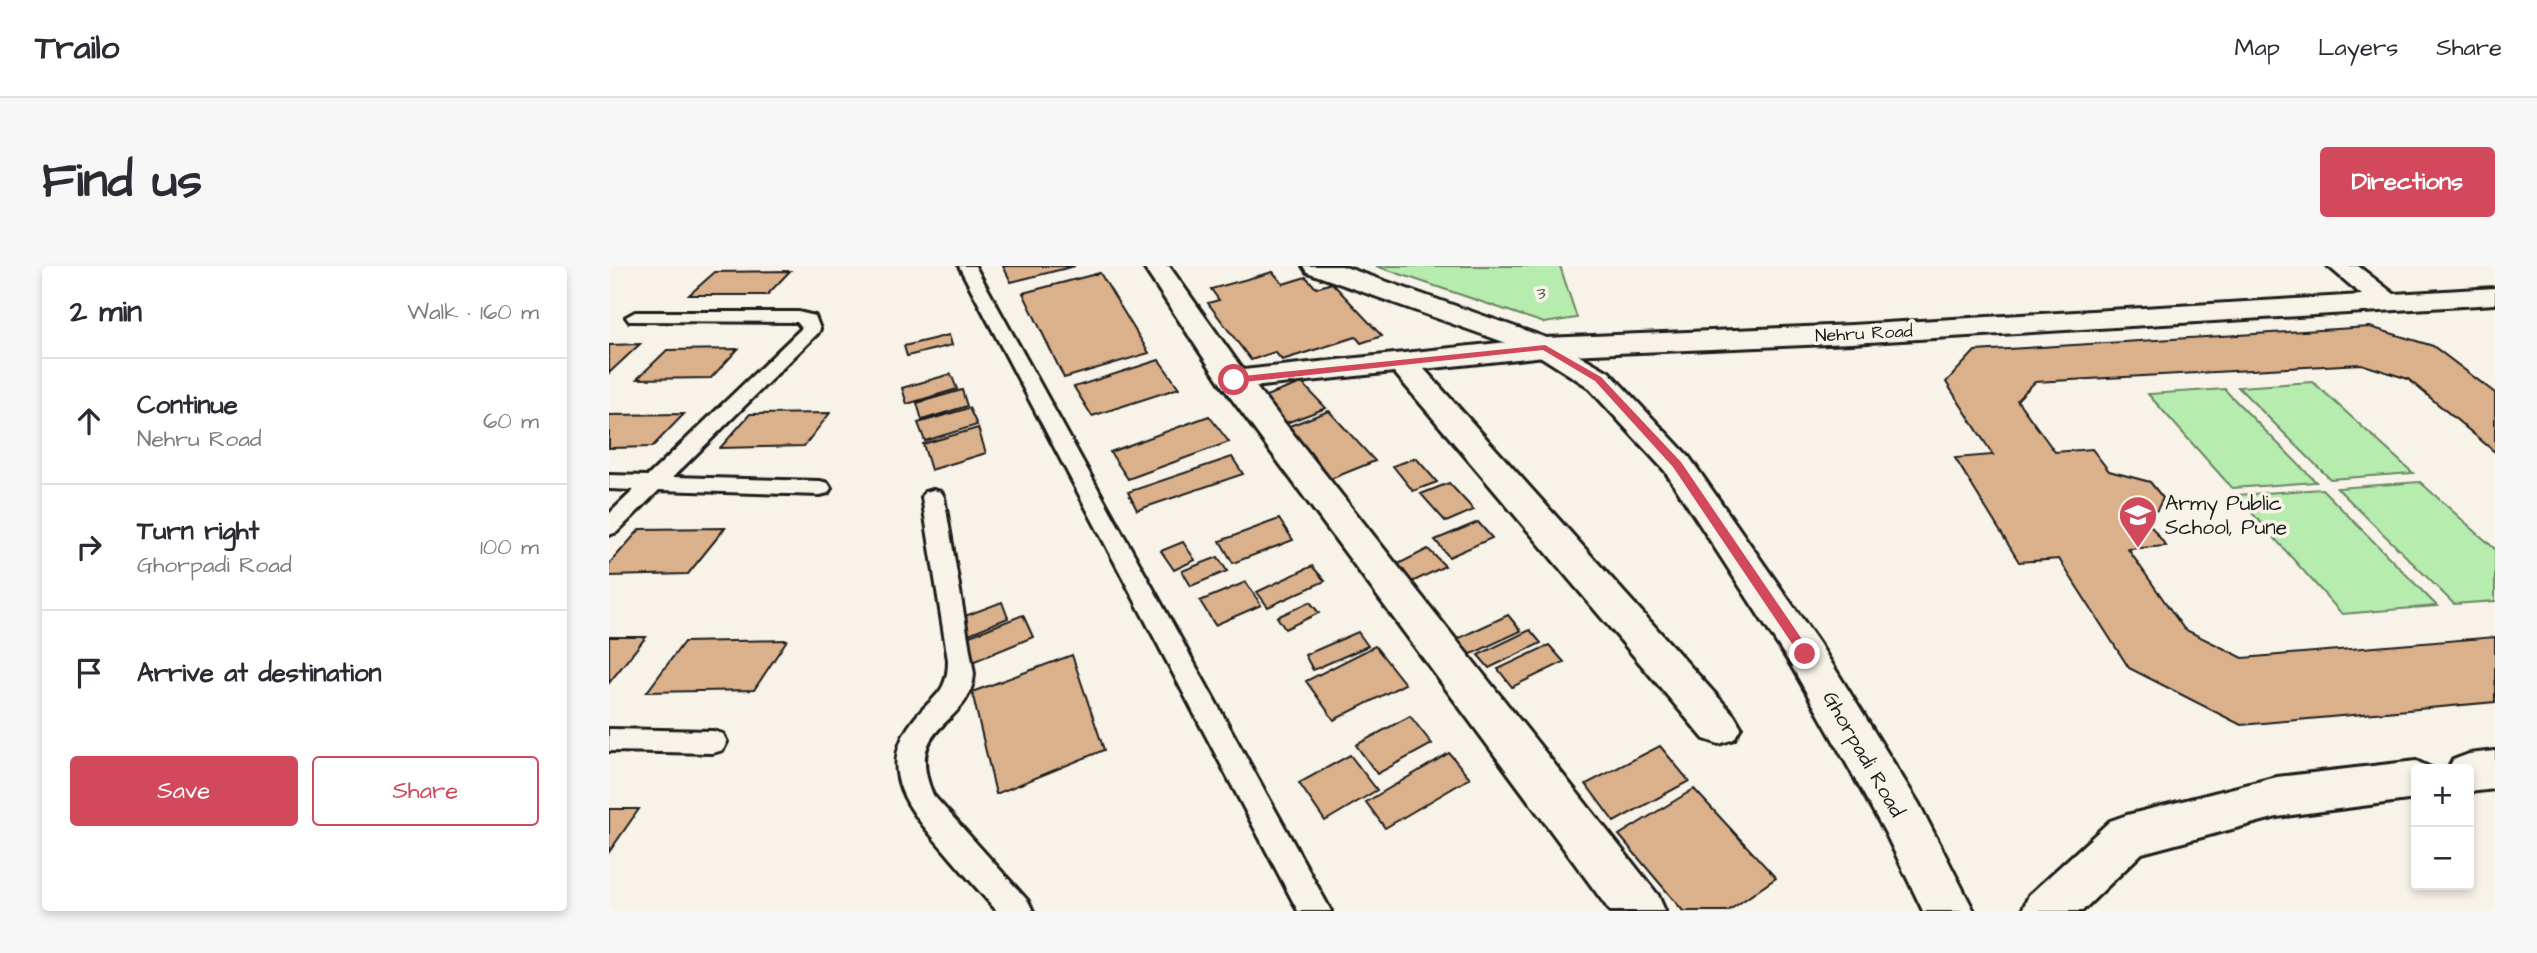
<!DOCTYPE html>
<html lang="en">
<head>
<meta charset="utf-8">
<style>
  :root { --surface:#fff; --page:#f7f7f7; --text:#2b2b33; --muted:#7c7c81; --line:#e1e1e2; --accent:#d1495b }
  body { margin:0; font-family:"Architects Daughter",sans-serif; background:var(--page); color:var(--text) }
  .controls { position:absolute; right:21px; bottom:21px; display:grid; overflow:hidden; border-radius:7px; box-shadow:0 4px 10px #0003 }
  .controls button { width:63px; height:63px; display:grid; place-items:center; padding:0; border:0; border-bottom:2px solid var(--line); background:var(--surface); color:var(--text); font:35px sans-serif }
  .stop { position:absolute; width:21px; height:21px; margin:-16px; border:5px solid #d1495b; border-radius:50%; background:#fff }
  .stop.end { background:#d1495b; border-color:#fff; box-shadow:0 2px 7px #0008 }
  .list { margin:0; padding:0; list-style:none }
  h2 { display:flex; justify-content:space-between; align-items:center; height:91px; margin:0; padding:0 28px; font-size:30px }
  h2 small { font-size:23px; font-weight:400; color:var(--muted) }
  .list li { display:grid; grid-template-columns:46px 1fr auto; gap:21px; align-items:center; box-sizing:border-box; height:126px; padding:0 28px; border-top:2px solid var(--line) }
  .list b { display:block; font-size:26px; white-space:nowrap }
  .list p { margin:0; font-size:23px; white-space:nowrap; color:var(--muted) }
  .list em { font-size:23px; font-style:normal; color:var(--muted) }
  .actions { display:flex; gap:14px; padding:21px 28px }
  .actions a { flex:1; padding:16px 0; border:2px solid var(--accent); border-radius:7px; text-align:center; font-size:24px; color:var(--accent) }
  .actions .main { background:var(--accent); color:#fff }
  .icon { flex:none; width:38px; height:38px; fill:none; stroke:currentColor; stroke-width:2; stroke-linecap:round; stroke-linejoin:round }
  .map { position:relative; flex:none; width:1886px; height:645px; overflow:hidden; border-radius:7px }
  header { display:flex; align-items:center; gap:42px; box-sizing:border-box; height:98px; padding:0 35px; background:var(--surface); border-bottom:2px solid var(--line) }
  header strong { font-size:33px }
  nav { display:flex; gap:38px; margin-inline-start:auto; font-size:24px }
  .intro { display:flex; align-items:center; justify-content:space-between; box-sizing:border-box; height:168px; padding:0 42px }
  h1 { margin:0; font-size:49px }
  .button { padding:18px 32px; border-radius:7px; background:var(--accent); color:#fff; font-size:24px; font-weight:700 }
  main { display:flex; gap:42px; padding:0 42px }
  aside { flex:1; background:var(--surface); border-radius:7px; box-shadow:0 4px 10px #0003 }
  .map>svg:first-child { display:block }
</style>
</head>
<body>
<header>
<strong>Trailo</strong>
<nav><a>Map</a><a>Layers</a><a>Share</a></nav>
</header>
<div class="intro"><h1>Find us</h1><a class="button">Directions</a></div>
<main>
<aside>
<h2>2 min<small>Walk · 160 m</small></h2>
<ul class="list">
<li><svg class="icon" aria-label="ahead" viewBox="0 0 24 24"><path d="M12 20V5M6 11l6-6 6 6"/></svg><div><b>Continue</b><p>Nehru Road</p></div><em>60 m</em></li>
<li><svg class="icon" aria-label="right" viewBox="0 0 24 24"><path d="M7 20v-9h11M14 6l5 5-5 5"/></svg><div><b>Turn right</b><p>Ghorpadi Road</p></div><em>100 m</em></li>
<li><svg class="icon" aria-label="arrive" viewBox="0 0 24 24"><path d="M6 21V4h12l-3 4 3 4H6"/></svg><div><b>Arrive at destination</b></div></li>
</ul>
<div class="actions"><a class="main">Save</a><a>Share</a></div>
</aside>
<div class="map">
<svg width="1886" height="645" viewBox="0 0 1886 645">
  <rect width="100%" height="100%" fill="#f7f3e8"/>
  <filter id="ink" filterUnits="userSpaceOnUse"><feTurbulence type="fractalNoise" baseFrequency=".0143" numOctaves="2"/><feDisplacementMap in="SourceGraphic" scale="14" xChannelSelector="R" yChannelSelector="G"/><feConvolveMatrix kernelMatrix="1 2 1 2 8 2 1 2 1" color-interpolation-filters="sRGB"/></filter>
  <g filter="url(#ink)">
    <!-- green -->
    <path fill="#b6ecae" stroke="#698465" stroke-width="2" d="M 767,0 L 951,0 L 968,52 L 935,57 Z
      M 1704,116 L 1804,207 L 1721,213 L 1629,121 Z
      M 1616,123 L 1616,124 L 1707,216 L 1623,222 L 1539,128 Z
      M 1811,216 L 1886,283 L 1886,335 L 1845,338 L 1728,222 Z
      M 1713,223 L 1828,340 L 1733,348 L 1627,229 Z"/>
    <!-- building -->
    <path fill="#dbb18c" stroke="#1c1c1c" stroke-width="2" d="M 394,0 L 466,0 L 402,16 Z
      M 181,5 L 158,29 L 80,29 L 106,6 Z
      M 664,6 L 674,18 L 697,11 L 707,22 L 723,17 L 773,70 L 752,77 L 747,71 L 673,94 L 666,86 L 642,94 L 599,37 L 610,34 L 602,23 Z
      M 491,7 L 540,87 L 455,112 L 414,27 Z
      M 1761,61 L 1824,80 L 1886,127 L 1886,186 L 1799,113 L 1752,98 L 1426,116 L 1408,134 L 1446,186 L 1483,183 L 1500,205 L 1541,216 L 1554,232 L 1548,244 L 1535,251 L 1557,280 L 1519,283 L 1575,363 L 1634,392 L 1886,371 L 1886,436 L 1632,459 L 1520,402 L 1450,293 L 1410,296 L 1346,192 L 1384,189 L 1337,116 L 1366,85 Z
      M 340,69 L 343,79 L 298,90 L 295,80 Z
      M 31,78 L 0,107 L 0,79 Z
      M 129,83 L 102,112 L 28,113 L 58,84 Z
      M 550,94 L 570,122 L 483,150 L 465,121 Z
      M 342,108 L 348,123 L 298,138 L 293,122 Z
      M 693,117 L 717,142 L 677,157 L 654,131 Z
      M 353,124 L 358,140 L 313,154 L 308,137 Z
      M 360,142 L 368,159 L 316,175 L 309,157 Z
      M 720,145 L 766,195 L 719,214 L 675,162 Z
      M 221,147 L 195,180 L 111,182 L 141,148 Z
      M 75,148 L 43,181 L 0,182 L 0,149 Z
      M 600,150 L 620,176 L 519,213 L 501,186 Z
      M 369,162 L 377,187 L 322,204 L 314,178 Z
      M 623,191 L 634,208 L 528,244 L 519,226 Z
      M 807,192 L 828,216 L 804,225 L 784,200 Z
      M 840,217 L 865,244 L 837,256 L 812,228 Z
      M 670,253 L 684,274 L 624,297 L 611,275 Z
      M 869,256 L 883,272 L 840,291 L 826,274 Z
      M 116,262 L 79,308 L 0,310 L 0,298 L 31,263 Z
      M 574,276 L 586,294 L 565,304 L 552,285 Z
      M 819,283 L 836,300 L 801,317 L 785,300 Z
      M 609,291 L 618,305 L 582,320 L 573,305 Z
      M 703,300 L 716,315 L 659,341 L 648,326 Z
      M 637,316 L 652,339 L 606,359 L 591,335 Z
      M 393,336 L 399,352 L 355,370 L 348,353 Z
      M 701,336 L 710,347 L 676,363 L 668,351 Z
      M 414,349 L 424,371 L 361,397 L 353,373 Z
      M 899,349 L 912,365 L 858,390 L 846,374 Z
      M 921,364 L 932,377 L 880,402 L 869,389 Z
      M 749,366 L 759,380 L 704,404 L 696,389 Z
      M 0,371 L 37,371 L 0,417 Z
      M 178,374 L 145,424 L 38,426 L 75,376 Z
      M 940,379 L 955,396 L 903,421 L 889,403 Z
      M 766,380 L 796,418 L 725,454 L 697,415 Z
      M 463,389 L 495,484 L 387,528 L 363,426 Z
      M 801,450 L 823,478 L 768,508 L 747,479 Z
      M 1051,480 L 1080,515 L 1005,556 L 977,518 Z
      M 840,487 L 861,512 L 776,562 L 757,536 Z
      M 741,489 L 768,524 L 716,555 L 690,517 Z
      M 1085,523 L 1167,612 L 1119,645 L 1074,645 L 1010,569 Z
      M 0,543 L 30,543 L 0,586 Z"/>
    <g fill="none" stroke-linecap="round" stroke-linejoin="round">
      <!-- lane casing -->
      <g stroke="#1c1c1c" stroke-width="6">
        <path id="lane" d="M 350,0 L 366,0 L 722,645 L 689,645 Z
          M 26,46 L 189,46 L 206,50 L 211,63 L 209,67 L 64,211 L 211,215 L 219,217 L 222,222 L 219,227 L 211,229 L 50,224 L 8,266 L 0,269 L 0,248 L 25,224 L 0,223 L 0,209 L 39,210 L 193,62 L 188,56 L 20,55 L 17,51 Z
          M 324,224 L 332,226 L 335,231 L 365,408 C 361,462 293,456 324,529 L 419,635 L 424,645 L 388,645 C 370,625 352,604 335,584 C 302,546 266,506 303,456 C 322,430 339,430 339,394 L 313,231 L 316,226 Z
          M 0,463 L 104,465 L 114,468 L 118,476 L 114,484 L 104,487 L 0,485 Z"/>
      </g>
      <!-- street casing -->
      <g stroke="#1c1c1c" stroke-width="6">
        <path id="street" d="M 1719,0 L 1749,0 L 1785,28 L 1886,22 L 1886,38 L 1243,77 L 936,90 L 815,103 L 1125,449 L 1132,461 L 1125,473 L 1110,478 L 1095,473 L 785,106 L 625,123 L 614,121 L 610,114 L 614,107 L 625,105 L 936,72 L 1243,59 L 1753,29 Z
          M 1886,485 L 1886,523 L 1860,526 L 1860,503 L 1839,503 L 1844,494 L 1860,488 Z
          M 1807,495 L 1824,503 L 1807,503 L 1807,533 L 1668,551 L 1533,587 L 1473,645 L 1413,645 L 1420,629 L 1501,555 L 1518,549 L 1668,511 Z"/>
      </g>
      <!-- secondary casing -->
      <g stroke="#1c1c1c" stroke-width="6">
        <path id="secondary" d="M 534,0 L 560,0 L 636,107 L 1049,629 L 1056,645 L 1001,645 L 614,121 Z
          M 694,0 L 733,0 L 946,75 L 1000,106 L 1080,191 L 1210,377 L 1310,538 L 1365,645 L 1314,645 L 1276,566 L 1182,399 L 1056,205 L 978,120 L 926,87 L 698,6 Z"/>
      </g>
      <!-- lane -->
      <use href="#lane" fill="#f7f3e8" fill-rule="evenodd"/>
      <!-- street -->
      <use href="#street" fill="#f7f3e8" fill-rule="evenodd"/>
      <!-- secondary -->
      <use href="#secondary" fill="#f7f3e8" fill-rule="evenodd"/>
    </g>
  </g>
  <!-- route -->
  <path fill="#d1495b" d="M 936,79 L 992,111 L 1072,196 L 1201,385 L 1201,391 L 1192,391 L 1064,201 L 986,115 L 934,84 L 625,117 L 621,114 L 625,111 Z"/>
  <!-- icons -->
  <defs>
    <g id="school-pin" transform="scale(2.0125)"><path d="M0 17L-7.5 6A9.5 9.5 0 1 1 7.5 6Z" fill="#d1495b" stroke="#f7f3e8"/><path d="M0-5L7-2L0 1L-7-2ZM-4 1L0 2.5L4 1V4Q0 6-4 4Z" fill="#fff"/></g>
  </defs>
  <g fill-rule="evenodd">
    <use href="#school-pin" x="1529" y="249"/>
  </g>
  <g text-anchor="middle" stroke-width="7" stroke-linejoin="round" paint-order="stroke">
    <!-- far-park labels -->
    <g font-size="18" fill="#4a5a48" stroke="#f7f3e8">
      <text x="932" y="33">3</text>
    </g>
    <!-- far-street labels -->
    <g font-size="18" fill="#1c1c1c" stroke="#f7f3e8">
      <text transform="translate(1255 67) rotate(-3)" y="6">Nehru Road</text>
    </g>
    <!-- poi labels -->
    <g font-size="21" fill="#1c1c1c" stroke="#f7f3e8" text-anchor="start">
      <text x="1556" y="244">Army Public<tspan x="1556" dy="24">School, Pune</tspan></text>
    </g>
    <!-- street labels -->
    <g font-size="21" fill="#1c1c1c" stroke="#f7f3e8">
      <text transform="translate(1255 488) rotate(60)" y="7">Ghorpadi Road</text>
    </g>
  </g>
</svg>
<div class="controls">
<button>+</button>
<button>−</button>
</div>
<div class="stop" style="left:625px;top:114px"></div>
<div class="stop end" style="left:1196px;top:388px"></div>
</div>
</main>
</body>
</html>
